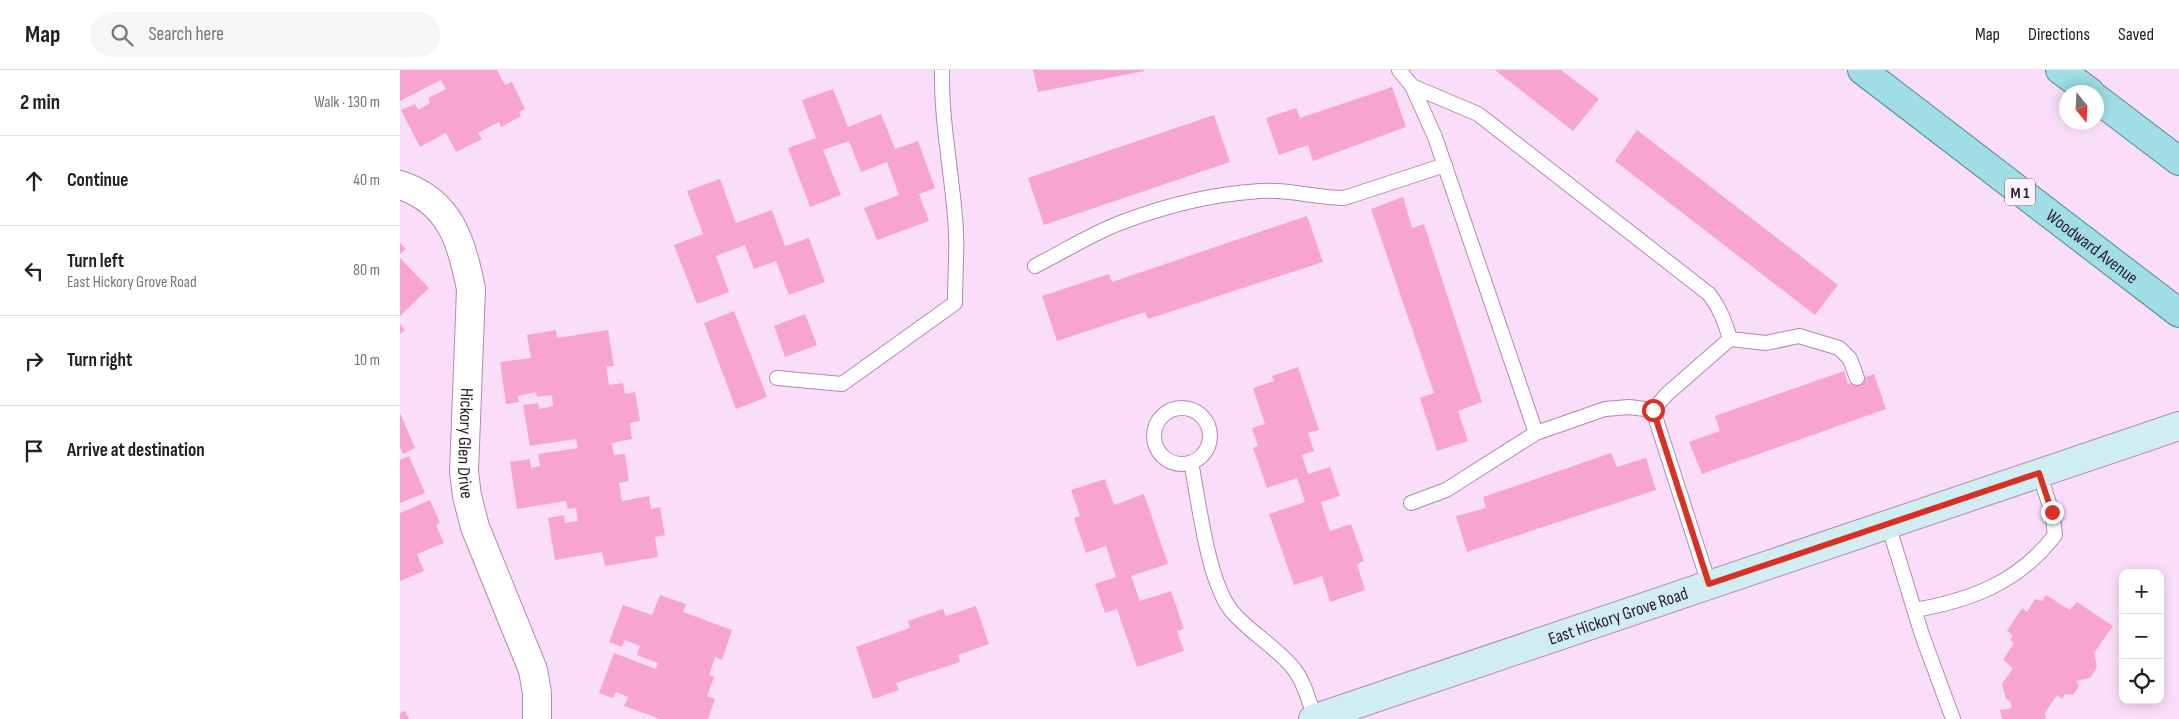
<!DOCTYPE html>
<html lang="en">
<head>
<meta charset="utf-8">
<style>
  :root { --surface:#fff; --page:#f6f6f6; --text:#222; --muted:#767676; --line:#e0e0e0 }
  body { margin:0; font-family:"Sofia Sans Condensed",sans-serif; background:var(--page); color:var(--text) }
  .controls { position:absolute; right:15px; bottom:15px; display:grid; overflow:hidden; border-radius:10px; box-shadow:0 2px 12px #0003 }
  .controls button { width:45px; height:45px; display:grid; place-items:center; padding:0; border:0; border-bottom:1px solid var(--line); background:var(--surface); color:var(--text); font:25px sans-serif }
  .compass { position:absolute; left:1659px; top:15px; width:45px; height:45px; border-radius:50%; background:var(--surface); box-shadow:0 2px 12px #0003; rotate:162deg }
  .stop { position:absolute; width:15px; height:15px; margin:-11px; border:4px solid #d93025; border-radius:50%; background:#fff }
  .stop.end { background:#d93025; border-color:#fff; box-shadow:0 1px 5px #0008 }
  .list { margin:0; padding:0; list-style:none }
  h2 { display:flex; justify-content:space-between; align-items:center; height:65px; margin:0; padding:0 20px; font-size:21px }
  h2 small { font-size:16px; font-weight:400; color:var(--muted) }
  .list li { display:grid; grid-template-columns:32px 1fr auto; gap:15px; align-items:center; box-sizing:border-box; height:90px; padding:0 20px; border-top:1px solid var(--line) }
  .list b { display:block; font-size:19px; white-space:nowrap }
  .list p { margin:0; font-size:16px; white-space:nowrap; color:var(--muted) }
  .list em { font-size:16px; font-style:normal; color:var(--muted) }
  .icon { flex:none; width:28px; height:28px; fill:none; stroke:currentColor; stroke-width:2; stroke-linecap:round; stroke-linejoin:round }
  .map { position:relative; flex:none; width:1779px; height:649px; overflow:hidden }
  header { display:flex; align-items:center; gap:30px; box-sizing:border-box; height:70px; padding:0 25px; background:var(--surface); border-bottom:1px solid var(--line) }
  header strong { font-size:24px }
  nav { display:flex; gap:28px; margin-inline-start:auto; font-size:18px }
  .search { width:350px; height:45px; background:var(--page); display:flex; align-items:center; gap:12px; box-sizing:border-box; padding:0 18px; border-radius:28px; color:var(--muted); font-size:19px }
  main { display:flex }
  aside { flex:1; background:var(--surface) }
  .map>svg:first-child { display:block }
</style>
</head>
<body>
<header>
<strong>Map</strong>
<div class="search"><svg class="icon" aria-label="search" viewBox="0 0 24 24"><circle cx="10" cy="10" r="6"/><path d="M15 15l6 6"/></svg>Search here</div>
<nav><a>Map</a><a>Directions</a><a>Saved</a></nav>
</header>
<main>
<aside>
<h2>2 min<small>Walk · 130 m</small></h2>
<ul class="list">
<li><svg class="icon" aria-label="ahead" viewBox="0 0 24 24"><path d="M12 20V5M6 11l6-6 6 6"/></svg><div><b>Continue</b></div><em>40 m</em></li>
<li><svg class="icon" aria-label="left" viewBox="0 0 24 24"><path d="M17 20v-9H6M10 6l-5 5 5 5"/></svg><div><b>Turn left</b><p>East Hickory Grove Road</p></div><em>80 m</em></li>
<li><svg class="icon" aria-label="right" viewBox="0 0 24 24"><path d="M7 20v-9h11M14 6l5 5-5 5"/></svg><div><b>Turn right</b></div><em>10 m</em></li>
<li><svg class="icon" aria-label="arrive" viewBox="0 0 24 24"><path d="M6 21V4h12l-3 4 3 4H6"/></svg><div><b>Arrive at destination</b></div></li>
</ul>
</aside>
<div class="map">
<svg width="1779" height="649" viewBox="0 0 1779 649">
  <rect width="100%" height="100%" fill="#fadef9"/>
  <!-- building -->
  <path fill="#f8a4d0" d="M 0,0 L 97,0 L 105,15 L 112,12 L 125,39 L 119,42 L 121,46 L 101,57 L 99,52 L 78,63 L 82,69 L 56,82 L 46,63 L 20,77 L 1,40 L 15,34 L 18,40 L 30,33 L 28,28 L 46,19 L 41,10 L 0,31 Z
    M 633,0 L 744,0 L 744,1 L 638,22 Z
    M 1095,0 L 1161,0 L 1199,29 L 1173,61 Z
    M 992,17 L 1006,57 L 913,91 L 908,75 L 879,85 L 866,48 L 896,38 L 900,48 Z
    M 433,19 L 448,57 L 481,44 L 495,79 L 518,71 L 535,118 L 519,124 L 529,151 L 477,170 L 464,138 L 499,125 L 487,92 L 461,102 L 449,71 L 423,80 L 441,125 L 410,137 L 388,78 L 416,68 L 402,30 Z
    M 814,45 L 830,92 L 644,155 L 628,108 Z
    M 1237,60 L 1438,215 L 1415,245 L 1215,91 Z
    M 320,109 L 336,153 L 372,140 L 385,176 L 409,168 L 425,212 L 389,225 L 376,191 L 354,199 L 345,175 L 316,186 L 329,222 L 297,234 L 274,175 L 303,164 L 287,121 Z
    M 1003,127 L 1012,158 L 1024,154 L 1082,332 L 1058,341 L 1068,371 L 1037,381 L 1020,328 L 1034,323 L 971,139 Z
    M 907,146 L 923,192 L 748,249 L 745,242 L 657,271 L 642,226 L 709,204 L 712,212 Z
    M 0,173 L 6,179 L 0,184 Z
    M 0,188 L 29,218 L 0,246 Z
    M 334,241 L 367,327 L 336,339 L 304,253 Z
    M 405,244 L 417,275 L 385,287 L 374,256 Z
    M 0,254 L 5,260 L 0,264 Z
    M 156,260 L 157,268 L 208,260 L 214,296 L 206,296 L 209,315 L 223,313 L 225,324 L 235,322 L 240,351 L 230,353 L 232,369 L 212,373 L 214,385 L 225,384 L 229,411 L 219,413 L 222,431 L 249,426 L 251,439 L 260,437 L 265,465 L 255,467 L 258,487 L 205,496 L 202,482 L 155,490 L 148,448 L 164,445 L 165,453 L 178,451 L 176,438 L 168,439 L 166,431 L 117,439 L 110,392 L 130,389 L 131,398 L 140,396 L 138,384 L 178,378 L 176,369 L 130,376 L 123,335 L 138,333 L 139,339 L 153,336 L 152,325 L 137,327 L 136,322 L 118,326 L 119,332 L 106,334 L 100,292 L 131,288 L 127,265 Z
    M 898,297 L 919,360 L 908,363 L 914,381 L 902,385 L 908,404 L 930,397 L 940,426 L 921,432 L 930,461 L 951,454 L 964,491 L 957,494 L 965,520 L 930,532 L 922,506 L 894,515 L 869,444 L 905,432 L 897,408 L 867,418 L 853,378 L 858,376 L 852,358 L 865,354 L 853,318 L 874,311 L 872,306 Z
    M 1444,301 L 1448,314 L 1474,304 L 1486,339 L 1302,404 L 1289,372 L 1320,361 L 1315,346 Z
    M 0,343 L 15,378 L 3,384 L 0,377 Z
    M 1211,383 L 1217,397 L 1246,388 L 1256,420 L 1067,482 L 1056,446 L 1086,438 L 1083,427 Z
    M 9,386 L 25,423 L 0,433 L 0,390 Z
    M 705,409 L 714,435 L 744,424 L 768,494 L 731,506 L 740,531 L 771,521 L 784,559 L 777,561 L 784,581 L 737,597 L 717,539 L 705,543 L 695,514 L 716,507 L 706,476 L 686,483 L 674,448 L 680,446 L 671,420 Z
    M 30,430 L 40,453 L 36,455 L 44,473 L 17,484 L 24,501 L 0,511 L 0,443 Z
    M 260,525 L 286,534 L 283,542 L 332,560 L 322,590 L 315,587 L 309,605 L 314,607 L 307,626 L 315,629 L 308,649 L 260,649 L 224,636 L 228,627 L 216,622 L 213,628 L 199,623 L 214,583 L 256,599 L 258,593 L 237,585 L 240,576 L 225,570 L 222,577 L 209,572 L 223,535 L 252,545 Z
    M 1646,525 L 1670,540 L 1677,532 L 1713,556 L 1694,583 L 1697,597 L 1690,608 L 1676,611 L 1679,616 L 1673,625 L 1665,624 L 1662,629 L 1657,625 L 1645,643 L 1646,649 L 1602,649 L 1600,640 L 1612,638 L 1610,631 L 1606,629 L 1602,614 L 1613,598 L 1603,590 L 1614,573 L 1610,570 L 1613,566 L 1607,561 L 1622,538 L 1627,542 L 1635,529 L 1642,531 Z
    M 576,536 L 589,574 L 558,585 L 560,592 L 496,613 L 499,620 L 473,629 L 456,577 L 510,558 L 508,551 L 543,539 L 546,546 Z
    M 5,641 L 9,649 L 0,649 L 0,643 Z"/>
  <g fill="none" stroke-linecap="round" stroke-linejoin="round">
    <!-- lane casing -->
    <g stroke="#b288b1" stroke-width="16">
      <path id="lane" d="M 999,0 L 1012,16 L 1035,67 L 1136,363 L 1205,339 L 1229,337 L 1253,340 L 1309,514
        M 1012,16 L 1078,44 L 1309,224 C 1320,238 1325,252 1330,269 L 1267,324 L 1253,340
        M 635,196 C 663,182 691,164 720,153 C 764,136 813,124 860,121 C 889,119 916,128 944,128 L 1045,95
        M 1330,269 L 1366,273 L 1399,266 L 1439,278 L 1450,289 L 1457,308
        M 377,308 L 442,314 L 555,233 C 555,209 557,185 556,161 C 553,107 541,54 542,0
        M754 366a28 28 0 1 1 56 0a28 28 0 1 1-56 0Z
        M 791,392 C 799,432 807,507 830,539 C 848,562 876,576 894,599 C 905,613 909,632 915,648
        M 1011,433 L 1046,420 L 1136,363
        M 1488,454 L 1522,565 L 1553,649
        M 1515,540 C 1572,530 1619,512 1655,465 L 1652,442 L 1639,403"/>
    </g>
    <!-- street casing -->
    <g stroke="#b288b1" stroke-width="30">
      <g id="street">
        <path id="s1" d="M 0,115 C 50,131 62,172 71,219 L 64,402 L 67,426 L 75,457 L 133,600 L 137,623 L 137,649"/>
      </g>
    </g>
    <!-- secondary casing -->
    <g stroke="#b288b1" stroke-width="30">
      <g id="secondary">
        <path id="s2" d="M 913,649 L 1779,356"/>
      </g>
    </g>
    <!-- primary casing -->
    <g stroke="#4e8a98" stroke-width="30">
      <g id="primary">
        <path id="s3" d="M 1462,0 L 1779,243"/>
        <path d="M 1660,0 L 1690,22"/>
        <path d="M 1696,28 L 1779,91"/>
      </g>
    </g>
    <!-- lane -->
    <use href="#lane" stroke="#fff" stroke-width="14"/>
    <!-- street -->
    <use href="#street" stroke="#fff" stroke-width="28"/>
    <!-- secondary -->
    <use href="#secondary" stroke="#d0eef2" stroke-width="28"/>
    <!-- primary -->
    <use href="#primary" stroke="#a0dde5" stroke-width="28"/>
  </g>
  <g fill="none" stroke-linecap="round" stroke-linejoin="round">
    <!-- route -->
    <path stroke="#d93025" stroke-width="6" d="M 1253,340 L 1309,514 L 1639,403 L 1652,442"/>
  </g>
  <g text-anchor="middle" stroke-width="4.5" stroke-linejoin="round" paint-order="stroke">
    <!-- shield labels -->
    <rect fill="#fbf2fb" stroke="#695b69" stroke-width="1" x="1605" y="108.5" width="30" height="27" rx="4"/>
    <g font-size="16" font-weight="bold" fill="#2a1a2a">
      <text x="1620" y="128">M 1</text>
    </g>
    <!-- street labels -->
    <g font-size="18" fill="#2a1a2a" stroke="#fbf2fb">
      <text dy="6" stroke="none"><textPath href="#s3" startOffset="290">Woodward Avenue</textPath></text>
      <text dy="6" stroke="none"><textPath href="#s1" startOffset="288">Hickory Glen Drive</textPath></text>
      <text dy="6" stroke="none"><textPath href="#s2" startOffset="322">East Hickory Grove Road</textPath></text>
    </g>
  </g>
</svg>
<div class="controls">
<button>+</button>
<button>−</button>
<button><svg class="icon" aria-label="locate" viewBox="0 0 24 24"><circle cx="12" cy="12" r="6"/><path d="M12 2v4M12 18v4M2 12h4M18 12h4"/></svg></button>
</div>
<svg class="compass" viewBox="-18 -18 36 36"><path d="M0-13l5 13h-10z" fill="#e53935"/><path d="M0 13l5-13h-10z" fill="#767676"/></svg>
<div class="stop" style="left:1253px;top:340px"></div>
<div class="stop end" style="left:1652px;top:442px"></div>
</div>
</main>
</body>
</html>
